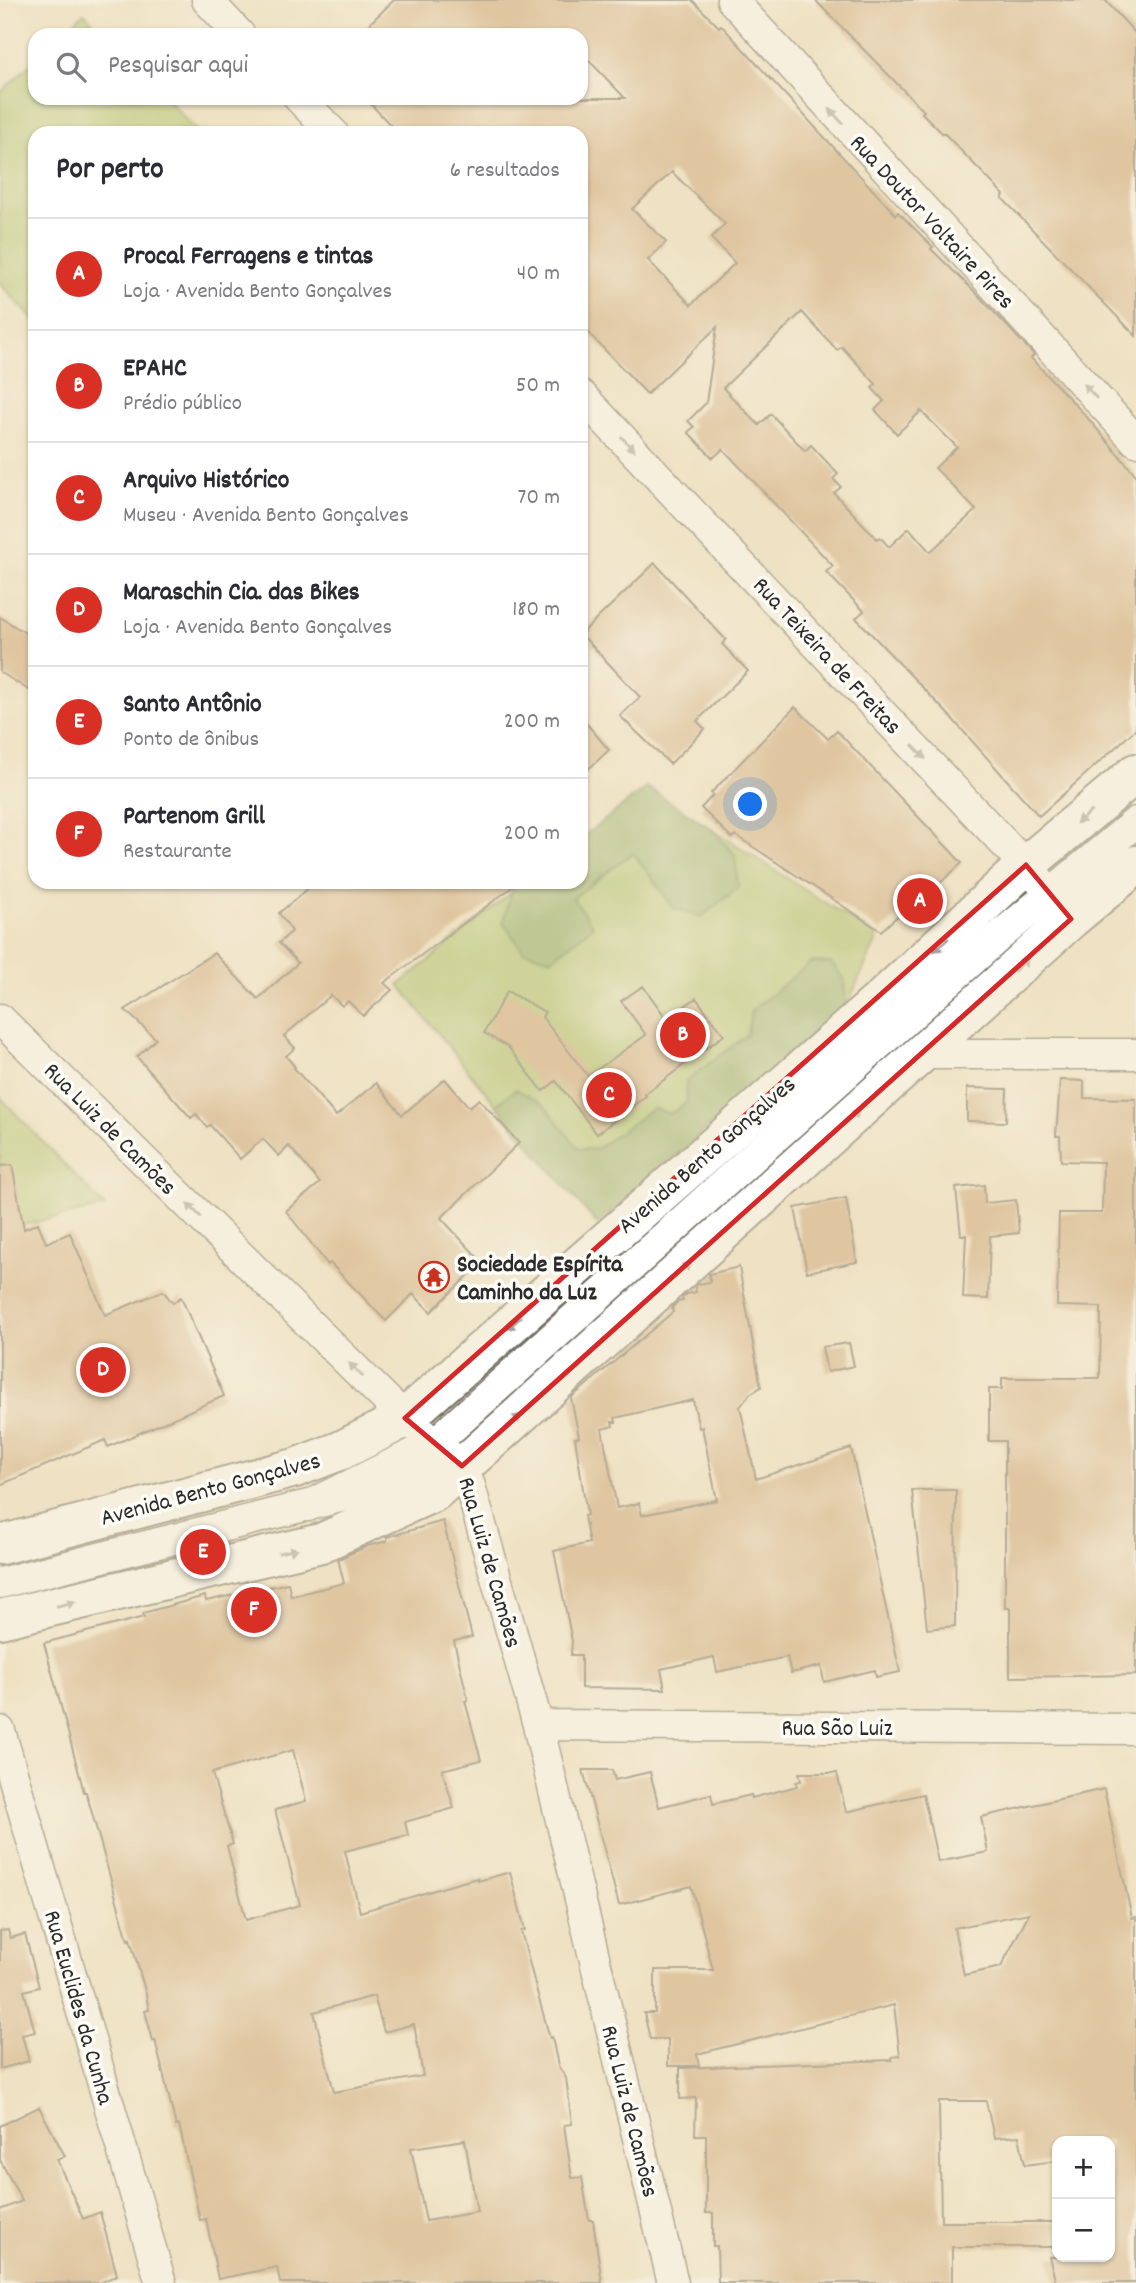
<!DOCTYPE html>
<html lang="pt">
<head>
<meta charset="utf-8">
<style>
  :root { --surface:#fff; --page:#f2f2f3; --text:#2b2b33; --muted:#7c7c81; --line:#e1e1e2; --accent:#d93025 }
  body { margin:0; font-family:Dekko,sans-serif; background:var(--page); color:var(--text) }
  .controls { position:absolute; right:21px; bottom:21px; display:grid; overflow:hidden; border-radius:14px; box-shadow:0 2px 5px #0004 }
  .controls button { width:63px; height:63px; display:grid; place-items:center; padding:0; border:0; border-bottom:2px solid var(--line); background:var(--surface); color:var(--text); font:35px sans-serif }
  .you { position:absolute; left:751px; top:805px; width:24px; height:24px; margin:-18px; border:5px solid #fff; border-radius:50%; background:#1a73e8; box-shadow:0 0 0 10px #1a73e833 }
  .badge { display:grid; place-items:center; width:46px; height:46px; border-radius:50%; background:var(--accent); color:#fff; font-size:23px; font-weight:700 }
  .pin { position:absolute; translate:-50% -50%; border:4px solid #fff; box-shadow:0 2px 7px #0006 }
  .list { margin:0; padding:0; list-style:none }
  h2 { display:flex; justify-content:space-between; align-items:center; height:91px; margin:0; padding:0 28px; font-size:30px }
  h2 small { font-size:23px; font-weight:400; color:var(--muted) }
  .list li { display:grid; grid-template-columns:46px 1fr auto; gap:21px; align-items:center; box-sizing:border-box; height:112px; padding:0 28px; border-top:2px solid var(--line) }
  .list b { display:block; font-size:26px; white-space:nowrap }
  .list p { margin:0; font-size:23px; white-space:nowrap; color:var(--muted) }
  .list em { font-size:23px; font-style:normal; color:var(--muted) }
  .icon { flex:none; width:38px; height:38px; fill:none; stroke:currentColor; stroke-width:2; stroke-linecap:round; stroke-linejoin:round }
  .map { position:relative; flex:none; width:1136px; height:2283px; overflow:hidden }
  .search { position:absolute; background:var(--surface); box-shadow:0 2px 5px #0004; left:28px; top:28px; width:560px; height:77px; display:flex; align-items:center; gap:18px; box-sizing:border-box; padding:0 24px; border-radius:21px; color:var(--muted); font-size:26px }
  .panel { position:absolute; background:var(--surface); box-shadow:0 2px 5px #0004; left:28px; top:126px; width:560px; height:763px; border-radius:21px }
  .map>svg:first-child { display:block }
</style>
</head>
<body>
<div class="map">
<svg width="1136" height="2283" viewBox="0 0 1136 2283">
  <rect width="100%" height="100%" fill="#fdfcf7"/>
  <filter id="ink" filterUnits="userSpaceOnUse"><feTurbulence type="fractalNoise" baseFrequency=".0143" numOctaves="2"/><feDisplacementMap in="SourceGraphic" scale="14" xChannelSelector="R" yChannelSelector="G"/><feConvolveMatrix kernelMatrix="1 2 1 2 8 2 1 2 1" color-interpolation-filters="sRGB"/></filter>
  <filter id="wash" filterUnits="userSpaceOnUse"><feTurbulence type="fractalNoise" baseFrequency=".00686" numOctaves="4" result="noise"/><feDisplacementMap in="SourceGraphic" scale="28" xChannelSelector="R" yChannelSelector="G"/><feGaussianBlur stdDeviation="1.57" result="paint"/><feColorMatrix in="noise" values="0 0 0 0 0 0 0 0 0 0 0 0 0 0 0 0 0 1.4 0 .05"/><feComposite in="paint" operator="in"/></filter>
  <g filter="url(#wash)">
    <rect width="100%" height="100%" fill="#efe1c3"/>
    <!-- green -->
    <path fill="#a8c167" stroke="#6a7649" stroke-width="2" d="M 84,13 L 105,35 L 61,35 Z
      M 35,60 L 35,98 L 166,98 L 199,133 L 35,133 L 35,321 L 0,284 L 0,93 Z
      M 647,787 L 878,937 L 846,1008 L 597,1224 L 496,1105 L 399,985 L 524,882 L 581,882 Z
      M 0,1097 L 105,1207 L 0,1230 Z"/>
    <!-- forest -->
    <path fill="#86a75c" stroke="#586944" stroke-width="2" d="M 647,787 L 712,829 L 735,855 L 738,888 L 701,917 L 674,908 L 633,853 L 573,898 L 593,926 L 552,959 L 523,951 L 503,922 L 511,892 L 524,882 L 581,882 L 581,838 Z
      M 811,962 L 831,963 L 844,978 L 846,1008 L 597,1224 L 496,1105 L 516,1089 L 545,1106 L 579,1149 L 596,1149 L 653,1108 L 670,1114 L 687,1102 L 686,1081 L 747,1035 L 751,1011 Z"/>
    <g id="blocks">
      <!-- building -->
      <path fill="#cda477" fill-rule="evenodd" d="M 394,0 L 692,0 L 719,27 L 721,25 L 896,215 L 898,212 L 933,247 L 931,249 L 978,295 L 1034,355 L 1031,358 L 1086,416 L 1136,475 L 1136,729 L 1039,816 L 947,713 L 856,618 L 864,611 L 826,572 L 833,566 L 723,449 L 713,458 L 688,432 L 694,427 L 688,421 L 706,403 L 717,327 L 647,394 L 581,325 L 581,133 L 398,133 L 365,98 L 625,98 L 581,52 L 581,35 L 358,35 ZM 672,172 L 725,224 L 711,238 L 735,263 L 691,305 L 648,260 L 666,242 L 632,209 ZM 802,312 L 837,350 L 842,347 L 876,384 L 872,388 L 884,401 L 875,410 L 897,434 L 921,411 L 957,447 L 935,468 L 976,510 L 930,552 L 909,528 L 889,547 L 880,537 L 877,539 L 834,493 L 841,487 L 833,479 L 838,474 L 811,445 L 805,451 L 771,414 L 759,425 L 723,388 Z
        M 815,0 L 1105,0 L 1136,34 L 1136,336 L 1029,226 L 1002,198 L 1004,195 L 944,133 L 943,134 L 922,113 L 924,111 Z
        M 655,563 L 726,640 L 722,644 L 748,671 L 697,721 L 705,729 L 670,764 L 620,716 L 640,697 L 581,634 Z
        M 0,617 L 35,639 L 35,694 L 0,672 Z
        M 795,707 L 828,739 L 837,731 L 962,863 L 926,896 L 923,893 L 881,931 L 735,835 L 732,838 L 701,808 L 713,795 L 711,793 Z
        M 581,717 L 609,750 L 581,776 Z
        M 316,882 L 519,882 L 384,983 L 392,990 L 363,1016 L 348,1001 L 342,1006 L 331,995 L 284,1036 L 295,1048 L 286,1056 L 295,1067 L 294,1068 L 336,1116 L 376,1083 L 402,1115 L 445,1079 L 469,1107 L 479,1099 L 519,1143 L 441,1218 L 482,1262 L 431,1312 L 413,1294 L 386,1321 L 330,1263 L 328,1265 L 286,1211 L 320,1183 L 289,1146 L 279,1156 L 263,1139 L 240,1159 L 210,1125 L 207,1127 L 196,1114 L 191,1118 L 137,1057 L 156,1039 L 125,1010 L 214,953 L 258,999 L 298,963 L 279,943 L 292,931 L 279,913 Z
        M 643,986 L 667,1019 L 696,998 L 724,1035 L 645,1094 L 646,1096 L 597,1134 L 556,1081 L 543,1091 L 508,1047 L 484,1033 L 507,991 L 545,1012 L 542,1017 L 588,1076 L 646,1035 L 621,1001 Z
        M 1060,1080 L 1084,1081 L 1084,1098 L 1136,1099 L 1136,1675 L 1010,1677 L 1010,1608 L 1005,1608 L 1005,1441 L 989,1441 L 989,1389 L 1002,1389 L 1002,1378 L 1100,1378 L 1101,1307 L 1057,1306 L 1059,1213 L 1102,1213 L 1103,1162 L 1061,1161 L 1060,1136 L 1056,1136 Z
        M 967,1088 L 1007,1089 L 1006,1122 L 967,1121 Z
        M 12,1165 L 24,1229 L 38,1223 L 46,1243 L 70,1233 L 105,1315 L 163,1291 L 173,1303 L 181,1297 L 224,1396 L 108,1447 L 105,1440 L 0,1485 L 0,1166 Z
        M 984,1185 L 985,1203 L 1016,1200 L 1019,1233 L 990,1236 L 988,1299 L 963,1298 L 966,1235 L 961,1235 L 956,1188 Z
        M 846,1198 L 857,1262 L 807,1272 L 795,1208 Z
        M 739,1267 L 761,1387 L 750,1394 L 740,1407 L 756,1479 L 851,1448 L 900,1672 L 876,1677 L 875,1670 L 824,1682 L 821,1666 L 791,1673 L 787,1657 L 717,1672 L 714,1657 L 661,1669 L 665,1689 L 581,1688 L 581,1655 L 571,1655 L 572,1641 L 554,1551 L 589,1543 L 584,1516 L 587,1515 L 575,1438 L 579,1437 L 571,1398 L 673,1312 L 672,1308 L 677,1302 L 683,1301 L 682,1298 L 687,1294 L 696,1292 L 695,1287 L 698,1284 L 710,1282 L 709,1274 ZM 693,1400 L 699,1428 L 702,1427 L 717,1500 L 642,1515 L 639,1503 L 617,1508 L 602,1429 L 613,1426 L 612,1422 L 616,1422 L 615,1418 Z
        M 849,1343 L 854,1366 L 827,1372 L 822,1347 Z
        M 912,1490 L 956,1490 L 955,1626 L 927,1629 Z
        M 443,1521 L 472,1637 L 454,1641 L 468,1700 L 465,1701 L 481,1760 L 442,1770 L 454,1808 L 405,1822 L 408,1835 L 345,1851 L 360,1912 L 455,1884 L 477,1878 L 478,1881 L 510,1872 L 525,1930 L 521,1931 L 537,1992 L 550,2038 L 552,2037 L 558,2066 L 566,2078 L 572,2124 L 564,2125 L 572,2178 L 582,2177 L 589,2220 L 593,2220 L 602,2283 L 280,2283 L 277,2267 L 218,2279 L 206,2219 L 200,2220 L 179,2125 L 176,2126 L 155,2040 L 153,2041 L 145,2011 L 149,2010 L 146,1994 L 130,1939 L 128,1940 L 86,1792 L 84,1792 L 44,1643 L 144,1617 L 143,1613 L 205,1596 L 206,1601 L 288,1583 L 291,1596 L 344,1583 L 338,1559 L 368,1546 L 387,1541 L 387,1537 ZM 293,1750 L 306,1801 L 275,1810 L 300,1905 L 246,1920 L 227,1846 L 233,1844 L 212,1773 ZM 374,1996 L 384,2032 L 414,2024 L 423,2076 L 334,2092 L 314,2012 ZM 465,2140 L 477,2212 L 426,2221 L 411,2148 Z
        M 583,1770 L 612,1770 L 615,1780 L 650,1772 L 659,1807 L 711,1794 L 713,1804 L 751,1795 L 752,1798 L 797,1786 L 796,1782 L 801,1781 L 799,1773 L 837,1773 L 846,1812 L 923,1794 L 938,1862 L 988,1852 L 981,1817 L 1104,1789 L 1132,1918 L 1136,1917 L 1136,2283 L 1056,2283 L 1049,2257 L 1110,2257 L 1110,2141 L 1057,2141 L 1057,2161 L 1025,2165 L 1019,2136 L 994,2138 L 986,2101 L 939,2101 L 941,2222 L 1057,2222 L 1057,2247 L 952,2247 L 952,2283 L 718,2283 L 717,2246 L 713,2246 L 713,2213 L 706,2213 L 706,2135 L 695,2135 L 696,2098 L 680,2099 L 680,2068 L 892,2060 L 892,2057 L 900,2056 L 894,2005 L 697,2054 L 699,2066 L 668,2066 L 668,2039 L 650,2039 L 644,2013 L 655,2013 L 655,1970 L 713,1970 L 691,1886 L 619,1905 ZM 1029,1913 L 1001,1967 L 964,1975 L 954,1928 Z
        M 8,1930 L 10,1938 L 25,1934 L 39,1987 L 24,1991 L 35,2032 L 22,2035 L 29,2061 L 0,2069 L 0,1931 Z
        M 39,2107 L 65,2156 L 57,2160 L 83,2219 L 100,2212 L 117,2275 L 100,2283 L 0,2283 L 0,2210 L 22,2201 L 0,2160 L 0,2126 Z"/>
    </g>
  </g>
  <g filter="url(#ink)">
    <use href="#blocks" fill-opacity="0" stroke="#706b60" stroke-width="2"/>
    <g fill="none" stroke-linecap="round" stroke-linejoin="round">
      <!-- minor casing -->
      <g stroke="#706b60" stroke-width="33">
        <path id="minor" d="M 207,0 L 240,35
          M 732,0 L 1136,441
          M 299,98 L 333,133
          M 581,395 L 1040,881
          M 0,1019 L 405,1418 L 462,1466 L 470,1486 L 538,1725 L 673,2283
          M 921,1054 L 1136,1054
          M 308,1506 L 435,1443 L 996,939 L 1136,822
          M 0,1583 L 459,1467
          M 538,1725 L 1136,1729
          M 0,1731 L 161,2283"/>
      </g>
      <!-- major casing -->
      <g stroke="#706b60" stroke-width="42">
        <path id="major" d="M 0,1545 L 295,1468 L 342,1450 L 405,1418 L 885,996 L 1026,865 L 1136,773
          M 0,1619 L 321,1543 L 434,1492 L 1071,919 L 1136,865"/>
      </g>
      <!-- minor -->
      <use href="#minor" stroke="#fff" stroke-width="30"/>
      <!-- major -->
      <use href="#major" stroke="#fff" stroke-width="38"/>
    </g>
    <!-- one-way arrows -->
    <defs><path id="oneway-solid" d="M-6-.8H1V-3.2L6.5 0L1 3.2V.8H-6Z" transform="scale(1.75)"/></defs>
    <g fill="#a0a0a0">
      <use href="#oneway-solid" transform="translate(836 116) rotate(-132)"/>
      <use href="#oneway-solid" transform="translate(1090 391) rotate(-133)"/>
      <use href="#oneway-solid" transform="translate(628 444) rotate(47)"/>
      <use href="#oneway-solid" transform="translate(919 752) rotate(47)"/>
      <use href="#oneway-solid" transform="translate(1084 817) rotate(140)"/>
      <use href="#oneway-solid" transform="translate(941 945) rotate(138)"/>
      <use href="#oneway-solid" transform="translate(1021 965) rotate(-42)"/>
      <use href="#oneway-solid" transform="translate(852 1117) rotate(-42)"/>
      <use href="#oneway-solid" transform="translate(194 1210) rotate(-135)"/>
      <use href="#oneway-solid" transform="translate(683 1269) rotate(-42)"/>
      <use href="#oneway-solid" transform="translate(514 1323) rotate(139)"/>
      <use href="#oneway-solid" transform="translate(356 1370) rotate(-135)"/>
      <use href="#oneway-solid" transform="translate(514 1421) rotate(-42)"/>
      <use href="#oneway-solid" transform="translate(288 1551) rotate(-13)"/>
      <use href="#oneway-solid" transform="translate(66 1604) rotate(-13)"/>
    </g>
  </g>
  <!-- marked area -->
  <path d="M0 0H1136V2283H0ZM 1026,865 L 1071,919 L 462,1466 L 405,1418 Z" fill="#efe1c3" fill-opacity=".55" fill-rule="evenodd"/>
  <path fill="none" stroke="#d62828" stroke-width="5" stroke-linejoin="round" d="M 1026,865 L 1071,919 L 462,1466 L 405,1418 Z"/>
  <!-- icons -->
  <defs>
    <g id="temple-ring" transform="scale(1.575)"><circle r="9.5" fill="#fdfcf7" stroke="#c8321e" stroke-width="1.5"/><path d="M0-6L5-2H3V0L6.5 2.5H4V6H1.5V3h-3V6H-4V2.5H-6.5L-3 0V-2H-5Z" fill="#c8321e"/></g>
  </defs>
  <g fill-rule="evenodd">
    <use href="#temple-ring" x="434" y="1277"/>
  </g>
  <g text-anchor="middle" stroke-width="7" stroke-linejoin="round" paint-order="stroke">
    <!-- street labels -->
    <g font-size="24" fill="#2b2b2b" stroke="#fdfcf7">
      <text transform="translate(933 221) rotate(47)" y="8">Rua Doutor Voltaire Pires</text>
      <text transform="translate(828 655) rotate(47)" y="8">Rua Teixeira de Freitas</text>
      <text transform="translate(111 1128) rotate(45)" y="8">Rua Luiz de Camões</text>
      <text transform="translate(706 1154) rotate(-41)" y="8">Avenida Bento Gonçalves</text>
      <text transform="translate(210 1488) rotate(-15)" y="8">Avenida Bento Gonçalves</text>
      <text transform="translate(491 1562) rotate(74)" y="8">Rua Luiz de Camões</text>
      <text x="837" y="1735">Rua São Luiz</text>
      <text transform="translate(80 2007) rotate(74)" y="8">Rua Euclides da Cunha</text>
      <text transform="translate(631 2111) rotate(76)" y="8">Rua Luiz de Camões</text>
    </g>
    <!-- poi labels -->
    <g font-size="24" font-weight="bold" fill="#2b2b2b" stroke="#fdfcf7" text-anchor="start">
      <text x="457" y="1271">Sociedade Espírita<tspan x="457" dy="28">Caminho da Luz</tspan></text>
    </g>
  </g>
</svg>
<div class="controls">
<button>+</button>
<button>−</button>
</div>
<div class="you"></div>
<div class="pin badge" style="left:920px;top:901px">A</div>
<div class="pin badge" style="left:683px;top:1035px">B</div>
<div class="pin badge" style="left:609px;top:1095px">C</div>
<div class="pin badge" style="left:103px;top:1370px">D</div>
<div class="pin badge" style="left:203px;top:1552px">E</div>
<div class="pin badge" style="left:254px;top:1610px">F</div>
<div class="search"><svg class="icon" aria-label="search" viewBox="0 0 24 24"><circle cx="10" cy="10" r="6"/><path d="M15 15l6 6"/></svg>Pesquisar aqui</div>
<section class="panel">
<h2>Por perto<small>6 resultados</small></h2>
<ul class="list">
<li><span class="badge">A</span><div><b>Procal Ferragens e tintas</b><p>Loja · Avenida Bento Gonçalves</p></div><em>40 m</em></li>
<li><span class="badge">B</span><div><b>EPAHC</b><p>Prédio público</p></div><em>50 m</em></li>
<li><span class="badge">C</span><div><b>Arquivo Histórico</b><p>Museu · Avenida Bento Gonçalves</p></div><em>70 m</em></li>
<li><span class="badge">D</span><div><b>Maraschin Cia. das Bikes</b><p>Loja · Avenida Bento Gonçalves</p></div><em>180 m</em></li>
<li><span class="badge">E</span><div><b>Santo Antônio</b><p>Ponto de ônibus</p></div><em>200 m</em></li>
<li><span class="badge">F</span><div><b>Partenom Grill</b><p>Restaurante</p></div><em>200 m</em></li>
</ul>
</section>
</div>
</body>
</html>
